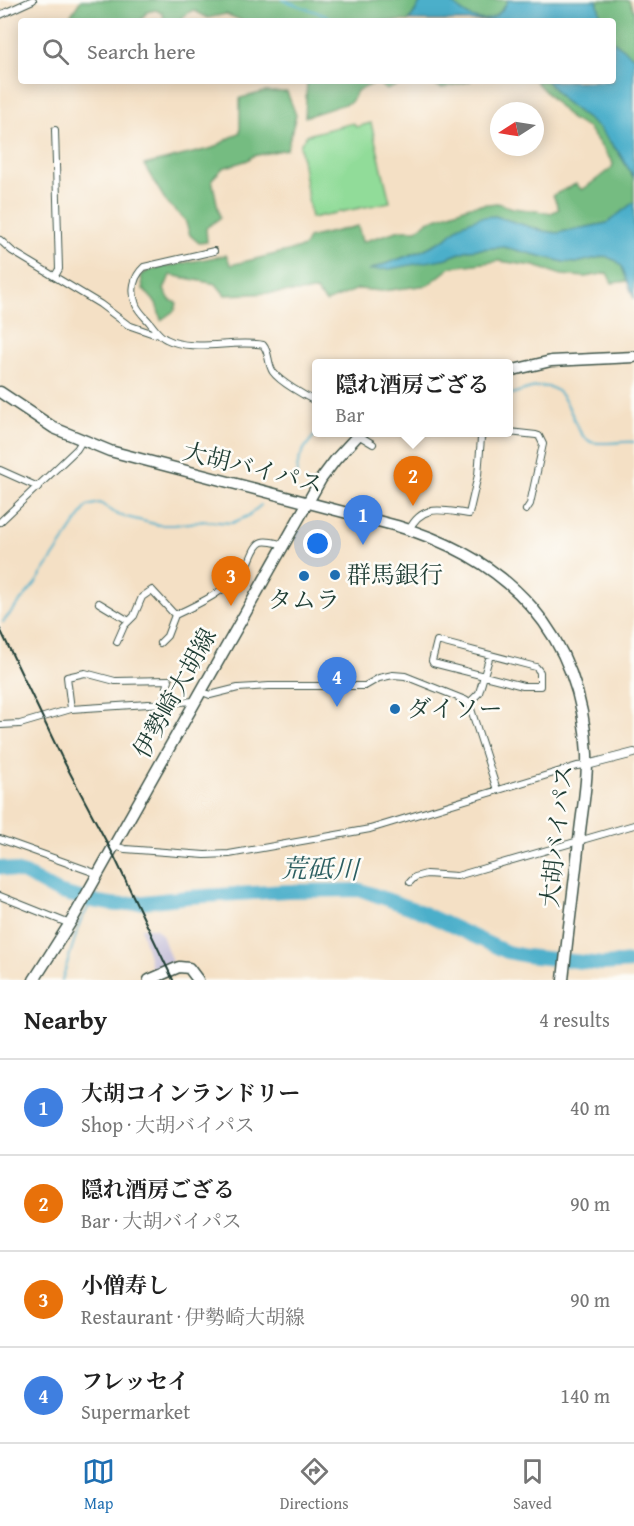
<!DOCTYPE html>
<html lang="en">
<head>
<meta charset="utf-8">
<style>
  :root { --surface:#fff; --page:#f6f6f6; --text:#222; --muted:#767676; --line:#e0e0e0; --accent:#1f6fb2 }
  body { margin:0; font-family:"Gentium Book Plus","Noto Serif JP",serif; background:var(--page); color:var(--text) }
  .compass { position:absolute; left:490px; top:102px; width:54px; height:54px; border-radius:50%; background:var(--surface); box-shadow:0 3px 15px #0003; rotate:258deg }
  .you { position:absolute; left:318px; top:544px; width:21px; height:21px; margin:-15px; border:4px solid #fff; border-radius:50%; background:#1a73e8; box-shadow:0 0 0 9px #1a73e833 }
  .badge { display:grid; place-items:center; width:39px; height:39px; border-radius:50%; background:var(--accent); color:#fff; font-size:20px; font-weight:700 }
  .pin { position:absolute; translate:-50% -50px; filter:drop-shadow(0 2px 3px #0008) }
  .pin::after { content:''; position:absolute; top:32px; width:21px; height:18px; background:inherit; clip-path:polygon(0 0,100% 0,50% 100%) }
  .popup { position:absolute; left:312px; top:359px; width:201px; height:78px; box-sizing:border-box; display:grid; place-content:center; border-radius:6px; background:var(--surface); filter:drop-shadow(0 2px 4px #0005); font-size:20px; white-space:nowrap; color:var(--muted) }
  .popup b { font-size:22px; color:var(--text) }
  .popup::after { content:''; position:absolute; left:50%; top:100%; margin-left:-12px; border:12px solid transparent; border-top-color:var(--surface) }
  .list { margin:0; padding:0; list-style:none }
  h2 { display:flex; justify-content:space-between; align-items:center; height:78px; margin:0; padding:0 24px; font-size:26px }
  h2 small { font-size:20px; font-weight:400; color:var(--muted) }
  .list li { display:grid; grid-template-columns:39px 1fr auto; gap:18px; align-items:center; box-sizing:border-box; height:96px; padding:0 24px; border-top:2px solid var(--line) }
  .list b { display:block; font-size:22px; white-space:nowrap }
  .list p { margin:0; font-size:20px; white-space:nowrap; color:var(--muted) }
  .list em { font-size:20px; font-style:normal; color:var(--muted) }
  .icon { flex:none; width:33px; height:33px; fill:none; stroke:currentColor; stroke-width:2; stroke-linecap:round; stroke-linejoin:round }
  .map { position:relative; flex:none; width:634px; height:980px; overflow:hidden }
  .search { position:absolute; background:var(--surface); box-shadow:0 3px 15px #0003; left:18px; right:18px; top:18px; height:66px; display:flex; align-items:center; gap:15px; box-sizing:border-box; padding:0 21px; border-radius:6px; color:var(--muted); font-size:22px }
  .sheet { height:462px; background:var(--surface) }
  nav { display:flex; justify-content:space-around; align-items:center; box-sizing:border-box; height:84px; border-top:2px solid var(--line); background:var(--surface); font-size:16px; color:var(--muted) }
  nav a { display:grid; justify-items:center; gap:3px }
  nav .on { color:var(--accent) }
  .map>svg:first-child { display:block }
</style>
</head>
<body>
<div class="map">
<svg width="634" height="980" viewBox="0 0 634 980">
  <rect width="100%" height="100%" fill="#fdfcf7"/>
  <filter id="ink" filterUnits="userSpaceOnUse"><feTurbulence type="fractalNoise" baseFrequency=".0167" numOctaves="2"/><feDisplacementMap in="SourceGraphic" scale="12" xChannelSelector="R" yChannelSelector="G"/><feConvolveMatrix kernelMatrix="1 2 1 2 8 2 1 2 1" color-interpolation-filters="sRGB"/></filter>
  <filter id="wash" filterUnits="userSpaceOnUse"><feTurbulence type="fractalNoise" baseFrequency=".008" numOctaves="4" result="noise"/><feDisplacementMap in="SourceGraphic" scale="24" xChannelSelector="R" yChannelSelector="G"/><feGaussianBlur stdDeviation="1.35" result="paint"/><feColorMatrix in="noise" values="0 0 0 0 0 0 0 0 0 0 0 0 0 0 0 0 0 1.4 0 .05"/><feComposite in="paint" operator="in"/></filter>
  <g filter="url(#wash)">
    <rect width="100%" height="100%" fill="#f4e0c5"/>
    <!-- industrial -->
    <path fill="#c6c0d9" d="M 141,928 L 155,928 L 162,935 L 172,962 L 153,973 Z"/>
    <!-- green -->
    <path fill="#91dc99" stroke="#588c66" stroke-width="1.5" d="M 353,123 L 356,127 L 371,123 L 390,202 L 311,218 L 300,145 L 307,135 Z"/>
    <!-- forest -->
    <path fill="#74bc81" stroke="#4a7c5a" stroke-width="1.5" d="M 81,0 L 422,0 L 409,21 L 243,21 L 226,14 L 208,18 L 193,10 L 181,18 L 183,21 L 164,21 L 163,14 L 156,10 L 147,12 L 140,21 L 67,21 Z
      M 450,0 L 508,0 C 493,31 468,21 450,0 Z
      M 597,0 L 629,0 L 634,12 L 634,57 L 613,41 L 613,21 L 602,21 Z
      M 307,81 L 409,81 L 386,90 L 377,82 L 357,91 L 351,102 L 305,117 Z
      M 425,81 L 471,81 L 442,88 Z
      M 535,81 L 547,81 L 563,100 L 599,128 L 619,153 L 634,178 L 634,202 L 607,223 L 557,233 L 543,231 L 495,216 L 463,224 L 445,239 L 421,251 L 371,269 L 447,258 L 468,250 L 504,247 L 564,262 L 576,263 L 605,256 L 617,261 L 623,267 L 628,281 L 612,283 L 607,273 L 585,277 L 562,275 L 534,266 L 499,261 L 451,267 L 428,285 L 382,291 L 358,289 L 326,302 L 316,291 L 225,295 L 216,284 L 170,275 L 164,290 L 170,300 L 177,303 L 175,310 L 161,320 L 156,303 L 143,289 L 141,275 L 152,269 L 226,255 L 231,265 L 304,247 L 308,238 L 358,226 L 362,242 L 400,230 L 417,230 L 428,221 L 470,206 L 497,203 L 513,208 L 551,213 L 559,209 L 553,195 L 576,184 L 582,190 L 612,168 L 613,163 L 588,128 L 571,119 Z
      M 264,92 L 287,92 L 296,115 L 287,149 L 253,156 L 248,160 L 223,168 L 212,179 L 220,218 L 206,228 L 207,242 L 199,243 L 190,235 L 185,220 L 167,203 L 144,165 L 213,148 L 240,132 L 240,98 Z"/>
    <!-- water -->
    <path fill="#4bafca" stroke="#35767f" stroke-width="1.5" d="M 422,0 L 450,0 C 468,21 493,31 508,0 L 597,0 L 602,21 L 409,21 Z
      M 613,41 L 634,57 L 634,178 L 619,153 L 599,128 L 563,100 L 547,81 L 613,81 Z
      M 634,202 L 634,299 L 622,267 L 617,261 L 605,256 L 576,263 L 564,262 L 504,247 L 468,250 L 447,258 L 390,269 L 369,270 L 421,251 L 445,239 L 462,224 L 481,217 L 495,216 L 543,231 L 557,233 L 607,223 Z"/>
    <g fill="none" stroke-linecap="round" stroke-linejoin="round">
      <!-- stream -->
      <path stroke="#4bafca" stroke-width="2" d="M 283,0 L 327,16 L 335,21
        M 509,395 C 552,380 559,382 576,424 C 579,431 584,439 591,442 C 601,445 622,441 634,442
        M 369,435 L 373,436 L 378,432
        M 293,483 C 298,477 296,471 298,464 C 301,452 308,442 316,434 L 320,432
        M 3,622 L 35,584 L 87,506 L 100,503 L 118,515 L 159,525 L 174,525 L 205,521 L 232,523 L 248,516 L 261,505
        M 62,980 L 80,922 L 92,901"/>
      <!-- river -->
      <path stroke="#4bafca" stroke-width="14" d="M 0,867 L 25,874 L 58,892 L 92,901 L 118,905 L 188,897 L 287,891 L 361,890 L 417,910 L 507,952 L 526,956 L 602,964 L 634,962"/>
    </g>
  </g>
  <g filter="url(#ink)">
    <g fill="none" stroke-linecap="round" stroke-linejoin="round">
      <!-- minor casing -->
      <g stroke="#3f554a" stroke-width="8">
        <path id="minor" d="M 0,15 L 33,0
          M 55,130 L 59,269 L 55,276
          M 0,240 L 12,251 L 100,304 L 128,325 L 154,334 L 157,333
          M 214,251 L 144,267 C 133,277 131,291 136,305 C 139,312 145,317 150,323 C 155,329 159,336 166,339 C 193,353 234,339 263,345 C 270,353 267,363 273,372 C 280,382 305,396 317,402
          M 509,432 L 536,435 L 539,436 L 543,444 L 530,504 L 526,510
          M 358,435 L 373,444
          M 0,470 L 38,487
          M 0,522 L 77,449 L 82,441
          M 409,530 C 423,502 444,511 469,514 L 478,475 L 481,438 L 484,432
          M 99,603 L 129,621
          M 437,641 L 536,667 L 540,672 L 540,686 L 523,686 L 433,663 L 432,661 Z
          M 117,642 L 124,626 L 134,616 L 142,597 L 152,590 L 175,615
          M 160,643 L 167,636 L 175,615 C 201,603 226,591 245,569 C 251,562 253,545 262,542 C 268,540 279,544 285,545
          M 200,691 L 210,695 L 238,688 L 269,686 L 365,686 L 379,678 L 393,675 L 405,676 L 465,700 L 469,703 L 497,790
          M 469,703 L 479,693 L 490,655
          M 71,709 L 67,677 L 85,673 L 115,681 L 169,680 L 163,702
          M 0,725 L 20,724 L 71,709 L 195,701
          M 0,839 L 98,874
          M 114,846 L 125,849 L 205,855 L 229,854 L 370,829 L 577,766 L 587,765
          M 410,882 L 415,877 L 426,874 L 457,876 L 634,825
          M 0,896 L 70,924"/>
      </g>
      <!-- tertiary casing -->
      <g stroke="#3f554a" stroke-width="10">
        <path id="tertiary" d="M 587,765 L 634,753"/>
      </g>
      <!-- primary casing -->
      <g stroke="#3f554a" stroke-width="13">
        <path id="primary" d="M 509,371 L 551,361 L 634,357
          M 0,392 L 54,428 L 110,451 L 397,526 C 509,559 581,633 587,754 C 588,779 583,805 580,831 C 575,880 568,930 563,980
          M 34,980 L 72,920 L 321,479 L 336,459 L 361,432
          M 149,980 L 179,967 L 189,968 L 198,980"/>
      </g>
      <!-- minor -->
      <use href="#minor" stroke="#fff" stroke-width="6"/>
      <!-- tertiary -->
      <use href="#tertiary" stroke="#fff" stroke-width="8"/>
      <!-- primary -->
      <use href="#primary" stroke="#fff" stroke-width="10"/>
      <!-- rail -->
      <path stroke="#1f3d34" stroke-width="2" d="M 0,629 L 61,756 L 114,856 L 173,980"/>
    </g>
  </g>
  <!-- markers -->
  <g fill="#1f6fb2" stroke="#fdfcf7" stroke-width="2">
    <circle cx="335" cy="575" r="6"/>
    <circle cx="304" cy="576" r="6"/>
    <circle cx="395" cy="709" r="6"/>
  </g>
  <g text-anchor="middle" stroke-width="5" stroke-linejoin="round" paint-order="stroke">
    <!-- street labels -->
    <g font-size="24" fill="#1f3d34" stroke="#fdfcf7">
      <text transform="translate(253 468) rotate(14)" y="8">大胡バイパス</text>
      <text transform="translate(175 693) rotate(-61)" y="8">伊勢崎大胡線</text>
      <text transform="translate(557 836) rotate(-84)" y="8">大胡バイパス</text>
    </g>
    <!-- poi labels -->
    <g font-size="24" fill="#1f3d34" stroke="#fdfcf7" text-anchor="start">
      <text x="347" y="583">群馬銀行</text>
      <text x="304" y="608" text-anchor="middle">タムラ</text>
      <text x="407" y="717">ダイソー</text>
    </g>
    <!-- water labels -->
    <g font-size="26" font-style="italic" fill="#2c5f61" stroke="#fdfcf7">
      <text transform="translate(320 869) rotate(1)" y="9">荒砥川</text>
    </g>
  </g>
</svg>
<svg class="compass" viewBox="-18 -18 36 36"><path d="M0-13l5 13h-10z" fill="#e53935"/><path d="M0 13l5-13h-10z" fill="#767676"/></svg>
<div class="you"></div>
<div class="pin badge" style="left:363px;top:545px;background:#3f7fe0">1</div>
<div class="pin badge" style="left:413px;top:506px;background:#e8710a">2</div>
<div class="popup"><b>隠れ酒房ござる</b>Bar</div>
<div class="pin badge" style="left:231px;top:606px;background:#e8710a">3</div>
<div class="pin badge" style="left:337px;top:707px;background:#3f7fe0">4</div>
<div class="search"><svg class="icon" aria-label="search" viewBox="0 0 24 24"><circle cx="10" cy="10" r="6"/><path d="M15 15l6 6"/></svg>Search here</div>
</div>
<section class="sheet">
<h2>Nearby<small>4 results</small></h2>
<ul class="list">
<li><span class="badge" style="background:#3f7fe0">1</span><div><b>大胡コインランドリー</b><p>Shop · 大胡バイパス</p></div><em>40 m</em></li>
<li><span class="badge" style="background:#e8710a">2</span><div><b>隠れ酒房ござる</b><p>Bar · 大胡バイパス</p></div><em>90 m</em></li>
<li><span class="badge" style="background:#e8710a">3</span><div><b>小僧寿し</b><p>Restaurant · 伊勢崎大胡線</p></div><em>90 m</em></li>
<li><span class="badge" style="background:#3f7fe0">4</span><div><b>フレッセイ</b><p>Supermarket</p></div><em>140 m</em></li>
</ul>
</section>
<nav>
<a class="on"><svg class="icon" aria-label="map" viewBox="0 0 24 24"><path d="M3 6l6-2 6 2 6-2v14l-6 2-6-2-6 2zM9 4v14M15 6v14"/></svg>Map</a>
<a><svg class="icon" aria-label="directions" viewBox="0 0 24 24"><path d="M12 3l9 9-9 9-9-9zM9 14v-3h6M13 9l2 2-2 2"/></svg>Directions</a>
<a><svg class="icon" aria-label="saved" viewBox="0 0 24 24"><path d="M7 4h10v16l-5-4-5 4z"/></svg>Saved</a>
</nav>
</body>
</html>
